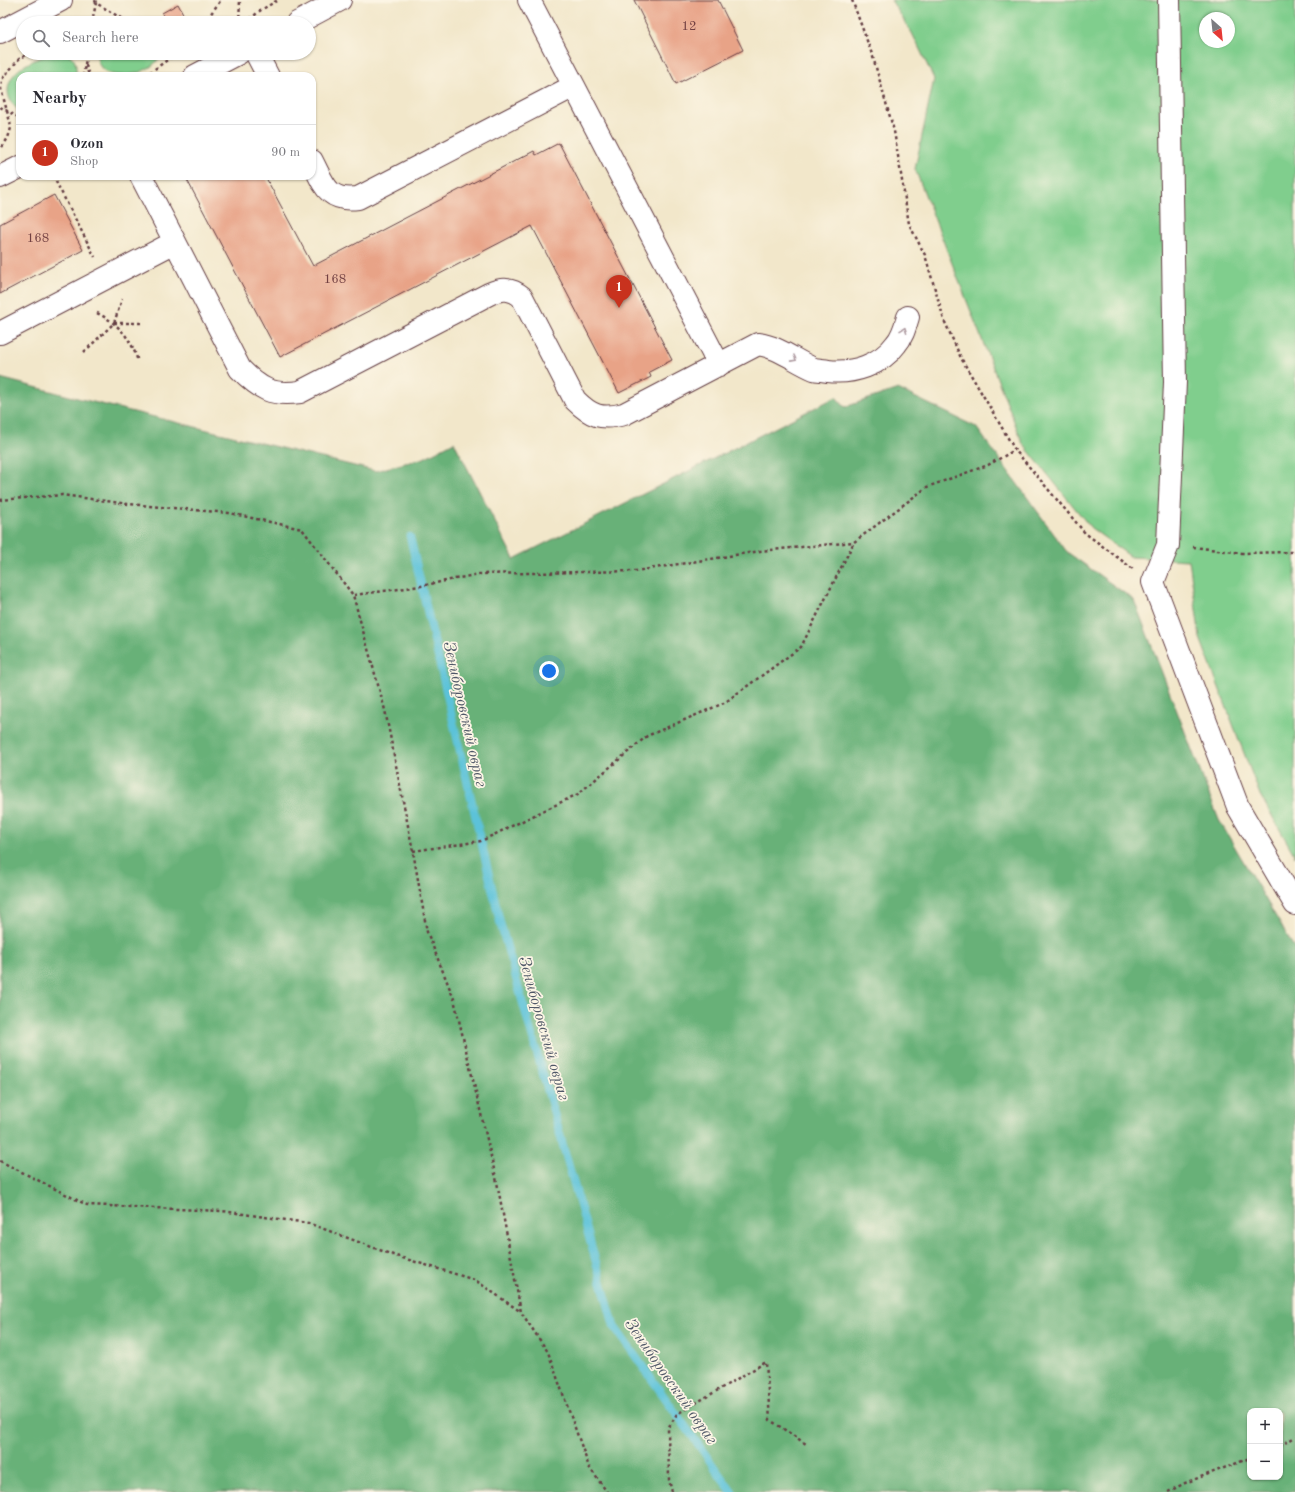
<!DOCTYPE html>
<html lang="en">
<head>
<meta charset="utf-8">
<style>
  :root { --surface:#fff; --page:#f2f2f3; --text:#2b2b33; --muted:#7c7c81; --line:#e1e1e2; --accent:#c8321e }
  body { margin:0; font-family:"Old Standard TT",serif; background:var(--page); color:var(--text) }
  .controls { position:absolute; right:12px; bottom:12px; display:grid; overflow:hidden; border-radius:8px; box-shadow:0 1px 3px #0004 }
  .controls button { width:36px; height:36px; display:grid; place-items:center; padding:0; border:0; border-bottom:1px solid var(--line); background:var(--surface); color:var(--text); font:20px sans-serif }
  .compass { position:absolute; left:1199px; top:12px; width:36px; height:36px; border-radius:50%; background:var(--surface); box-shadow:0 1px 3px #0004; rotate:153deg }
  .you { position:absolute; left:549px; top:671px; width:14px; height:14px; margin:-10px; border:3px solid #fff; border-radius:50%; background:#1a73e8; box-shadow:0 0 0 6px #1a73e833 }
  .badge { display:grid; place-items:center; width:26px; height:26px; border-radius:50%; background:var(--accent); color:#fff; font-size:13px; font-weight:700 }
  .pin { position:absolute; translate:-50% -33px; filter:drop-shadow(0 1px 2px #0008) }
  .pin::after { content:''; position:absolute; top:21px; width:14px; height:12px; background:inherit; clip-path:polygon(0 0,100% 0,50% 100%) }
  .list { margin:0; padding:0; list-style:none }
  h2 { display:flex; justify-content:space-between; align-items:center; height:52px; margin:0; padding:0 16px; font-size:17px }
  h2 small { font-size:13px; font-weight:400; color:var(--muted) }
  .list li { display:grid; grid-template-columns:26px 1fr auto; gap:12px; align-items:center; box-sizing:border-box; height:56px; padding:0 16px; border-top:1px solid var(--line) }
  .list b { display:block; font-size:15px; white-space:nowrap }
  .list p { margin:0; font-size:13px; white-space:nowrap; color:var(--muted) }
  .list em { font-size:13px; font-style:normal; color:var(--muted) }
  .icon { flex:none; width:22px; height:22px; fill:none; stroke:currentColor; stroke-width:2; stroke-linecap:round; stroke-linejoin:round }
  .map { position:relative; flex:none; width:1295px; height:1492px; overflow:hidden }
  .search { position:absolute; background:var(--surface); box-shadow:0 1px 3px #0004; left:16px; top:16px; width:300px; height:44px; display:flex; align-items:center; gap:10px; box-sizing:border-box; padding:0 14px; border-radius:22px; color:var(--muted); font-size:15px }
  .panel { position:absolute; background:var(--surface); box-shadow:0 1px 3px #0004; left:16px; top:72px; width:300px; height:108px; border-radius:12px }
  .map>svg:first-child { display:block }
</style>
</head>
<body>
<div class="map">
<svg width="1295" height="1492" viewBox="0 0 1295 1492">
  <rect width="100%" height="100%" fill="#fcf5e5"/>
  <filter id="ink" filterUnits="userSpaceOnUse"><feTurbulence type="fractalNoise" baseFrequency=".025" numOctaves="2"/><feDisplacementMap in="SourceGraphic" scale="8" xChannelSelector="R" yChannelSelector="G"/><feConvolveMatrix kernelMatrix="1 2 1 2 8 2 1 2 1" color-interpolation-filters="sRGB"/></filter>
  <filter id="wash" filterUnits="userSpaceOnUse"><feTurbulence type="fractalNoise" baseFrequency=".012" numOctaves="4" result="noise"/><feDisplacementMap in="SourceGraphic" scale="16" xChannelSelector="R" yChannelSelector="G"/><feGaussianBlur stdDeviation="0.9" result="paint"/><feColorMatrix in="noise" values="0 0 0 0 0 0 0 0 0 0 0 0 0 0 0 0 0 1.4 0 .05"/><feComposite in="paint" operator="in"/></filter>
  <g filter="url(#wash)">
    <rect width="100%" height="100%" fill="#f2e7ca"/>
    <!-- green -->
    <path fill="#80ce8d" stroke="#65765c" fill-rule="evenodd" d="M 891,0 L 1295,0 L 1295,856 L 1260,795 L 1200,638 L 1189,560 L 1131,557 L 1091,528 L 1023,444 L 915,169 L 934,79 L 912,33 ZM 1205,18 L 1229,18 L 1229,42 L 1205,42 Z
      M 55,53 C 73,53 77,58 76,76 L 20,76 L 20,111 C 13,106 8,99 8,90 C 9,68 37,58 55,53 Z
      M 97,53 L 161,53 C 157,76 95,89 97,53 Z"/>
    <!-- forest -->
    <path fill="#68b178" stroke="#596852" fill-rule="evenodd" d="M 0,378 L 81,399 L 375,471 L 424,458 L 454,442 L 514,559 L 836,397 L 845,407 L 898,389 L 976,427 L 1067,552 L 1134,600 L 1219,820 L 1295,949 L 1295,1492 L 0,1492 ZM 1250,1411 L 1280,1411 L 1280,1477 L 1250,1477 Z"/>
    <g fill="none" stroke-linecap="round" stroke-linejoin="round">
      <!-- stream -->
      <path stroke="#5cc2d9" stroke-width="8" d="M 410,537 L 500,922 L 614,1326 L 732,1492"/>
    </g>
    <g id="blocks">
      <!-- building -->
      <path fill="#e8a387" d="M 634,0 L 718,0 L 743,50 L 676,84 Z
        M 178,4 L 188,23 L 167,23 L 162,13 Z
        M 559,143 L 672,360 L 649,372 L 651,377 L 619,393 L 532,226 L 280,357 L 185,176 L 265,176 L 313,266 L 534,151 L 536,155 Z
        M 54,195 L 83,250 L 0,294 L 0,224 Z"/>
    </g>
  </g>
  <g filter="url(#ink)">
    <use href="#blocks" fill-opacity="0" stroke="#633d43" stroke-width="1"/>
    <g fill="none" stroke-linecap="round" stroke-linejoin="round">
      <!-- minor casing -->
      <g stroke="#633d43" stroke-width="24">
        <path id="minor" d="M 529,0 L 574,86
          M 1169,0 L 1175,382 L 1168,545 L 1153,582 L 1238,807 L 1295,904
          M 297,23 L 340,0
          M 0,32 L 61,0
          M 256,53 L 268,76
          M 195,76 L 239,53
          M 312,161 C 324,184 327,202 358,198 L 574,86 L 719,365
          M 0,177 L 20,167
          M 175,242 L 240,369 C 260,389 271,396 300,392 L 489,294 C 502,288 511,288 522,297 L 575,400 C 591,416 601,420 624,414 L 758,344 C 779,347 795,361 814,369 C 818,370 824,370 828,371 C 853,374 881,365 896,344 C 903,336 905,327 908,317
          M 0,333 L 175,242 L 141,176"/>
      </g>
      <!-- path -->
      <path stroke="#633d43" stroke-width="2.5" stroke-dasharray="3 3" stroke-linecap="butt" d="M 95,0 L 96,3 L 129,23
        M 852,0 L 873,57 L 894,131 L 909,224 L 925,255 L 944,320 L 961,358 L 1015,450 L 1085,533 L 1133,569
        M 92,23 L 96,3
        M 204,23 L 221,0
        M 239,23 L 240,0
        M 245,23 L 261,10 L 278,0
        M 86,65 L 89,76
        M 83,76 L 87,53
        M 145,76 L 177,53
        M 0,107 L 20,118
        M 2,147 L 8,138 L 11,128 L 10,122 L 1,89 L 2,79 L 19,59 L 30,53
        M 53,176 L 95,257
        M 97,313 C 118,323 132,339 138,362
        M 114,323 L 144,323
        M 84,352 L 114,323 L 122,299
        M 0,500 L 62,495 L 128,504 L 229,513 L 302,529 L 353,595 L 385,710 L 413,851 L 427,932 L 454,999 L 497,1182 L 521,1312 L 548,1352 L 589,1467 L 607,1492
        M 1193,547 L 1242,553 L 1295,552
        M 354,595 L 421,586 L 479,574 L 636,571 L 760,551 L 854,542 L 927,487 L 988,465 L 1015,450
        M 413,851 L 481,841 L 578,794 L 647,736 L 724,703 L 801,647 L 854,542
        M 0,1161 L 87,1205 L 222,1211 L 308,1223 L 393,1255 L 475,1280 L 521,1312
        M 1280,1446 L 1295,1437
        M 672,1492 L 669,1480 L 668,1428 L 677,1414 L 766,1362 L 770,1420 L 806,1444
        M 1168,1492 L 1185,1483 L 1250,1458"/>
      <!-- minor -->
      <use href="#minor" stroke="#fff" stroke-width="22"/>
    </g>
    <!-- one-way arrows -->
    <defs><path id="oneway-chevron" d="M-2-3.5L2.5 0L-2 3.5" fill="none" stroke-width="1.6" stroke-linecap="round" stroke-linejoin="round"/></defs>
    <g stroke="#ae9aa0">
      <use href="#oneway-chevron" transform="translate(904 330) rotate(-69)"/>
      <use href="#oneway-chevron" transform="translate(794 359) rotate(29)"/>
    </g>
  </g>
  <g text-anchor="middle" stroke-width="3.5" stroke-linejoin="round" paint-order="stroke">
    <!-- number labels -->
    <g font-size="13" fill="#724042">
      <text x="689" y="30">12</text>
      <text x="38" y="242">168</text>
      <text x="335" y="283">168</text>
    </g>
    <!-- water labels -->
    <g font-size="16" font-style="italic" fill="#505868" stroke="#fcf5e5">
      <text transform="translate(466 714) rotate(77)" y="6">Зениборовский овраг</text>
      <text transform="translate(545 1028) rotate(74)" y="6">Зениборовский овраг</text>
      <text transform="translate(672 1381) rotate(55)" y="6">Зениборовский овраг</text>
    </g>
  </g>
</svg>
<div class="controls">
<button>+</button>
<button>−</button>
</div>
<svg class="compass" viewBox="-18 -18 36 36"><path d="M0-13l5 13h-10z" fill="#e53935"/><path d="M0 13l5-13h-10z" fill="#7c7c81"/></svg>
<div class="you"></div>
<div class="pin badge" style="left:619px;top:308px">1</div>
<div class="search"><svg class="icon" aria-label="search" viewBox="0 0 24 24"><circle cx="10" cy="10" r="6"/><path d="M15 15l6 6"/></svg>Search here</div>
<section class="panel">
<h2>Nearby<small></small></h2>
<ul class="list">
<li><span class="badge">1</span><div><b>Ozon</b><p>Shop</p></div><em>90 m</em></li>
</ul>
</section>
</div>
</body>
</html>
